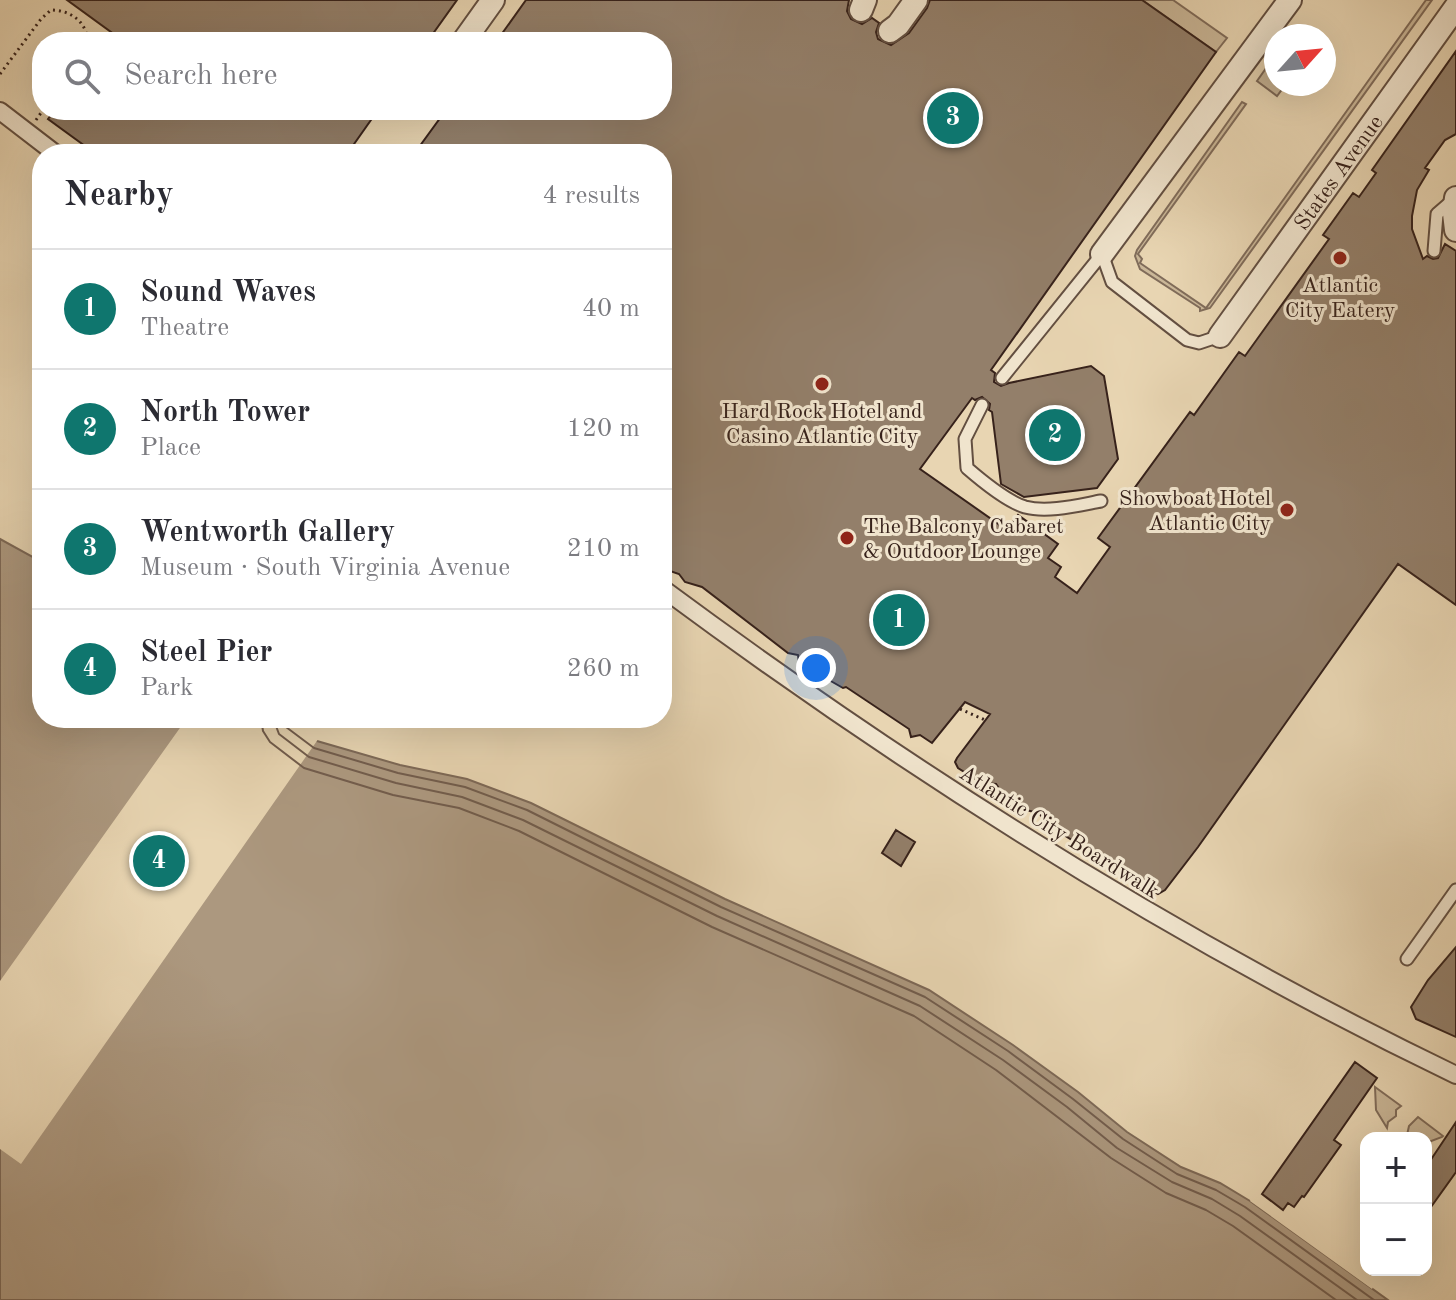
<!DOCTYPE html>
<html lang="en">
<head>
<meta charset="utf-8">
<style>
  :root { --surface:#fff; --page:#f7f7f7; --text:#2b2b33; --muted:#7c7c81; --line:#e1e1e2; --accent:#0f766e }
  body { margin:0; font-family:"Old Standard TT",serif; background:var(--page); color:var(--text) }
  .controls { position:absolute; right:24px; bottom:24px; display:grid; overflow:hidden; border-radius:16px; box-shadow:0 8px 32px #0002 }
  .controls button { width:72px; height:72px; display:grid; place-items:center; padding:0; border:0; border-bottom:2px solid var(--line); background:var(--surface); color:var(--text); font:40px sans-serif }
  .compass { position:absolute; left:1264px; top:24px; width:72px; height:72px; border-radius:50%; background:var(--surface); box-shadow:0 8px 32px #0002; rotate:63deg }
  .you { position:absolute; left:816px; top:668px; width:28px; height:28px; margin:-20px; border:6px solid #fff; border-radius:50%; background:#1a73e8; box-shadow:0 0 0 12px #1a73e833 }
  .badge { display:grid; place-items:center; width:52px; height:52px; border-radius:50%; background:var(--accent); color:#fff; font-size:26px; font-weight:700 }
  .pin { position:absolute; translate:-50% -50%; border:4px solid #fff; box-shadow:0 2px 8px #0006 }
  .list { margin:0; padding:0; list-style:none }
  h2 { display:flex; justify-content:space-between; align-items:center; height:104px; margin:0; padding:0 32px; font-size:34px }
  h2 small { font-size:26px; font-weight:400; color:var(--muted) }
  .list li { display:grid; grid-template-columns:52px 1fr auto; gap:24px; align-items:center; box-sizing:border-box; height:120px; padding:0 32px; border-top:2px solid var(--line) }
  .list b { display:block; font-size:30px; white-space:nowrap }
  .list p { margin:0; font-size:26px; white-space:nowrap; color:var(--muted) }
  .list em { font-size:26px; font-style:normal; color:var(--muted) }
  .icon { flex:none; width:44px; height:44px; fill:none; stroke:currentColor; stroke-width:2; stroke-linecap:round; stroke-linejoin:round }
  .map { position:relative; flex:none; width:1456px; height:1300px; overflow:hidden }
  .search { position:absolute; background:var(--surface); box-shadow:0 8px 32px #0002; left:32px; top:32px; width:640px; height:88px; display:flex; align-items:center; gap:20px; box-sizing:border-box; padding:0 28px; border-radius:32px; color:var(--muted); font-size:30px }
  .panel { position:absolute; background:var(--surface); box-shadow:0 8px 32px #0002; left:32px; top:144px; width:640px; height:584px; border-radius:32px }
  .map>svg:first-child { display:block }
</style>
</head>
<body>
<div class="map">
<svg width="1456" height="1300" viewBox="0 0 1456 1300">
  <rect width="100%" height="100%" fill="#e8d5b2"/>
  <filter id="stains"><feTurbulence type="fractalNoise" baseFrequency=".0025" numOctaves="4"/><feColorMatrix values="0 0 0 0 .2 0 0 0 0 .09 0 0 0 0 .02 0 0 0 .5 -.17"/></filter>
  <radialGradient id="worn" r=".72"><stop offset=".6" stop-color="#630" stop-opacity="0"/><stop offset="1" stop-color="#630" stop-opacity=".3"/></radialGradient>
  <!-- green -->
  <path fill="#cab798" stroke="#806c5a" stroke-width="2" d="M 1142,0 L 1173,0 L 1227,38 L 1216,52 Z
    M 1426,0 L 1432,0 L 1210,308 L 1200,311 L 1200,308 L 1140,269 L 1135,256 L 1137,250 L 1242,102 L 1246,104 L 1138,254 L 1142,259 L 1140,263 L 1206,308 Z
    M 1276,54 L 1276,61 L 1270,69 L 1276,73 L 1276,84 L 1286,84 L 1277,96 L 1257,81 Z
    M 1375,1087 L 1401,1106 L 1396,1110 L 1396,1116 L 1388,1122 L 1387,1128 L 1376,1110 Z
    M 1418,1117 L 1443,1136 L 1442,1137 L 1426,1143 L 1426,1138 L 1402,1138 L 1407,1135 L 1409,1126 Z"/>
  <!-- water -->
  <path fill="#ac987f" stroke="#7d6957" stroke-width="2" d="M 0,539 L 42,562 L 42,718 L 287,718 L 317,741 L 400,765 L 467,779 L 531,803 L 725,899 L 929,990 L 1013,1045 L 1078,1092 L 1127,1132 L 1181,1167 L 1220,1183 L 1250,1201 L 1388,1300 L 0,1300 Z"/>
  <!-- pier -->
  <path fill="#e8d5b2" d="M 187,718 L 294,718 L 319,738 L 21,1164 L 0,1149 L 0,981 Z
    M 1252,1197 L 1374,1285 L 1372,1289 L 1250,1201 Z"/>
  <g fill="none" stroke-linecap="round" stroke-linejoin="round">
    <!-- shore -->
    <path stroke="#725d4d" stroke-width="2" d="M 261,718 L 263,731 L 270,742 L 304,768 L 393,795 L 459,808 L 519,831 L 712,927 L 914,1016 L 996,1070 L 1111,1158 L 1166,1193 L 1206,1210 L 1233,1226 L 1336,1300
      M 273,718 L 279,734 L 309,757 L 396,783 L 462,797 L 523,820 L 717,916 L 920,1006 L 1003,1060 L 1067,1107 L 1117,1148 L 1172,1182 L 1212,1199 L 1240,1216 L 1357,1300
      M 283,718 L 286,727 L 314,748 L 398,773 L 465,787 L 527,810 L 721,907 L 925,997 L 1008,1051 L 1073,1099 L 1123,1139 L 1177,1174 L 1216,1190 L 1245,1207 L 1374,1300"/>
  </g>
  <!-- building -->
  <path fill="#937f6a" stroke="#37221b" stroke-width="2" d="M 67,0 L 457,0 L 427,42 L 109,42 L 115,35 Z
    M 526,0 L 849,0 L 847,11 L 851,19 L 862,24 L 872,18 L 879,23 L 876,32 L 878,39 L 891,45 L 909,33 L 927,8 L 930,0 L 1142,0 L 1216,52 L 991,370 L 995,373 L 994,382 L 1001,386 L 1009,383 L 1091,366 L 1104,376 L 1118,459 L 1097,488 L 1024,497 L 1001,484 L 992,412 L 989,410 L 990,404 L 982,397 L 975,400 L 972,398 L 920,469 L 1007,530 L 1018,515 L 1058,544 L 1048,558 L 1061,567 L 1055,577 L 1077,593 L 1110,547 L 1098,538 L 1190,412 L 1194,415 L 1239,352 L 1245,356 L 1329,239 L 1323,235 L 1353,193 L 1359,197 L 1376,173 L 1372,170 L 1456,51 L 1456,134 L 1445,140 L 1425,168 L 1429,170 L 1417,190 L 1412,216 L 1412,229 L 1423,259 L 1427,256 L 1433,259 L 1438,258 L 1445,244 L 1456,251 L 1456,605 L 1398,564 L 1198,847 L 1165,890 L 1158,894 L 1048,825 L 1039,813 L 1021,809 L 1007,800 L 996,784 L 982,783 L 958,768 L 955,762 L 957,758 L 990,714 L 965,702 L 932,743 L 920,735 L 911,737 L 909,729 L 846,687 L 843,688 L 829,680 L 829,677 L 814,665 L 800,673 L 798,655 L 788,653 L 702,587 L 685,582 L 679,574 L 667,570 L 662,560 L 662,154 L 414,154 L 446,110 L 662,110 L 662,42 L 496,42 Z
    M 55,110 L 378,110 L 347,154 L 96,154 L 48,119 Z
    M 896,830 L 915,842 L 901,866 L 882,853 Z
    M 1456,947 L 1456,1037 L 1416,1019 L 1411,1007 L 1428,980 Z
    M 1355,1062 L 1377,1078 L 1334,1140 L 1341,1145 L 1304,1197 L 1302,1196 L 1294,1207 L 1288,1203 L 1283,1210 L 1262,1194 Z
    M 1456,1122 L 1456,1172 L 1426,1214 L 1426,1167 Z"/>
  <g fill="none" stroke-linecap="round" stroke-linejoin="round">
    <!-- service casing -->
    <g stroke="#634f41" stroke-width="15">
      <path id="service" d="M 1434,251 L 1437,214 L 1452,201
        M 1102,254 L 1112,282 L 1187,340 L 1199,343 L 1220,336
        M 1002,378 L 1102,254
        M 982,405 L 965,439 L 967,468 C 982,481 1006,501 1025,507 C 1048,513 1079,505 1101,501
        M 1407,959 L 1456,890"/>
    </g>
    <!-- pedestrian casing -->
    <g stroke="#634f41" stroke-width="20">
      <path id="pedestrian" d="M 0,111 L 56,154
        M 662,588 C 912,773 1175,940 1456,1075"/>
    </g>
    <!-- minor casing -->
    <g stroke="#634f41" stroke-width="26">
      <g id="minor">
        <path d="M 861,10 L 865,0"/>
        <path d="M 890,31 L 898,25 L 916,0"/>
        <path d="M 463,42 L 493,0"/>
        <path d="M 1456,198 L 1454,213 L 1456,230"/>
        <path d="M 1102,254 L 1290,0"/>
        <path id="s1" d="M 1220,336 L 1456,7"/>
      </g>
    </g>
    <!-- path -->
    <path stroke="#37221b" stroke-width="3" stroke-dasharray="2 4" stroke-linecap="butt" d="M 0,74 L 41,19 L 51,10 C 70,10 88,22 87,42
      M 36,120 L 43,110
      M 960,709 L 985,720"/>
    <!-- service -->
    <use href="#service" stroke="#f0e4cd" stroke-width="11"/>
    <!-- pedestrian -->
    <use href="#pedestrian" stroke="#f0e4cd" stroke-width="16"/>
    <!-- minor -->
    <use href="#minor" stroke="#f0e4cd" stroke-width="22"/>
  </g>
  <!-- markers -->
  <g fill="#8f2418" stroke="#f0e4cd" stroke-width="3">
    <circle cx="1340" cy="258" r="8"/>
    <circle cx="822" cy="384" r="8"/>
    <circle cx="1287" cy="510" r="8"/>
    <circle cx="847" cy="538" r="8"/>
  </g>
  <g text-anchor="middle" stroke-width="6" stroke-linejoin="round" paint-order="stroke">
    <!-- street labels -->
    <g font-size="22" fill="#37221b" stroke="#f0e4cd">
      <text dy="8" stroke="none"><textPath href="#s1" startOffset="202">States Avenue</textPath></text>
      <text transform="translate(1060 831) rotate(32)" y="8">Atlantic City Boardwalk</text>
    </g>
    <!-- poi labels -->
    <g font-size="22" fill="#37221b" stroke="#f0e4cd">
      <text x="1340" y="292">Atlantic<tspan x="1340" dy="25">City Eatery</tspan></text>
      <text x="822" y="418">Hard Rock Hotel and<tspan x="822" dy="25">Casino Atlantic City</tspan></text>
      <text x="1271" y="505" text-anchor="end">Showboat Hotel<tspan x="1271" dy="25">Atlantic City</tspan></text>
      <text x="863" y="533" text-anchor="start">The Balcony Cabaret<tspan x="863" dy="25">&amp; Outdoor Lounge</tspan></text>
    </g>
  </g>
  <rect width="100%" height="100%" filter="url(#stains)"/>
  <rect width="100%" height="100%" fill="url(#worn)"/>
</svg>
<div class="controls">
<button>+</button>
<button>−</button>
</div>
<svg class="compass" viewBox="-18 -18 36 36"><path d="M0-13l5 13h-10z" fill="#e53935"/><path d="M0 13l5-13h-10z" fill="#7c7c81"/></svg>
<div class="you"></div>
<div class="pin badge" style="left:899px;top:620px">1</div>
<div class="pin badge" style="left:1055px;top:435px">2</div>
<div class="pin badge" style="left:953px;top:118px">3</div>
<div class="pin badge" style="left:159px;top:861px">4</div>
<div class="search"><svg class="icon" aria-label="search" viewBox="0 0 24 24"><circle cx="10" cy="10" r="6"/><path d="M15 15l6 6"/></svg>Search here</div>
<section class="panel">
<h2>Nearby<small>4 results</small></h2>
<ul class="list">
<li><span class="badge">1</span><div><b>Sound Waves</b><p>Theatre</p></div><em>40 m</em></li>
<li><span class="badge">2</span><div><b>North Tower</b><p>Place</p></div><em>120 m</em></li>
<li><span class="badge">3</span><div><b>Wentworth Gallery</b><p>Museum · South Virginia Avenue</p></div><em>210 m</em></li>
<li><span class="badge">4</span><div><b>Steel Pier</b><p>Park</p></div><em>260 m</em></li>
</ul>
</section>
</div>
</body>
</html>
